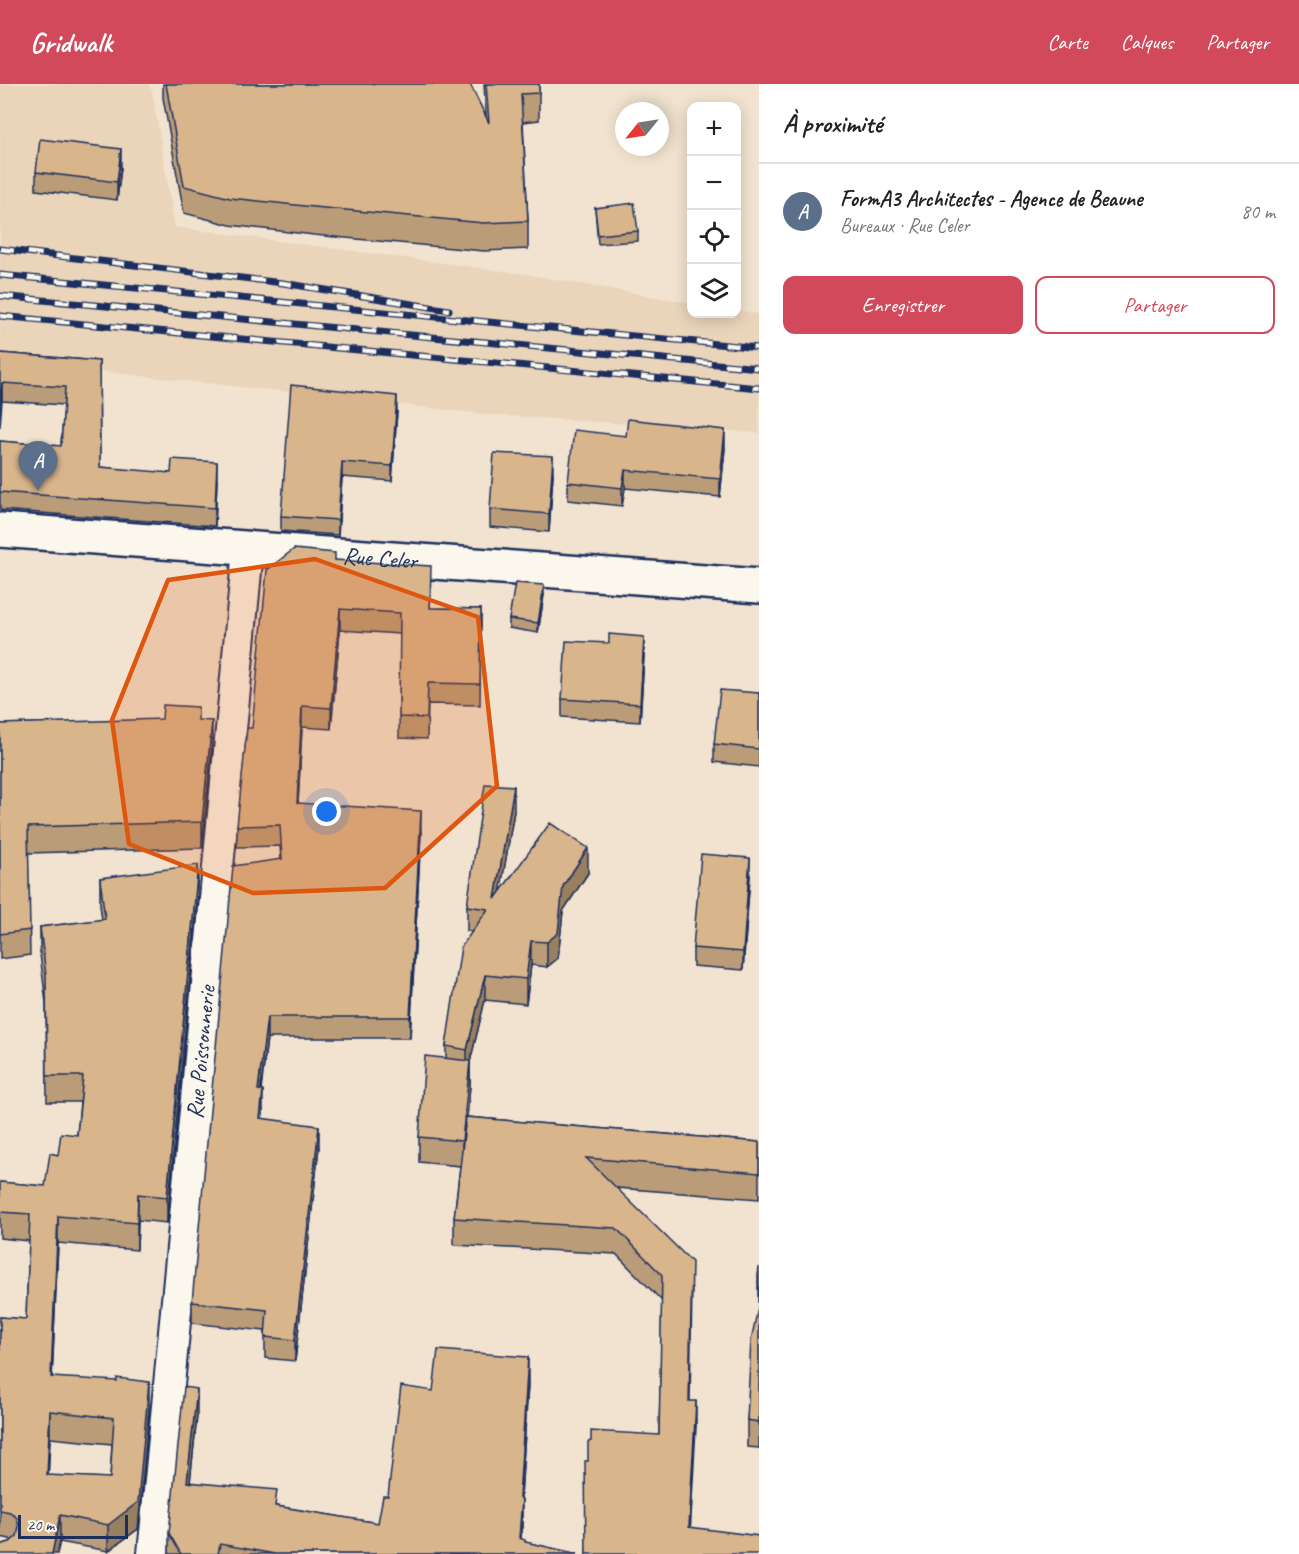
<!DOCTYPE html>
<html lang="fr">
<head>
<meta charset="utf-8">
<style>
  :root { --surface:#fff; --page:#f2f2f2; --text:#222; --muted:#767676; --line:#e0e0e0; --accent:#d1495b }
  body { margin:0; font-family:Caveat,sans-serif; background:var(--page); color:var(--text) }
  .controls { position:absolute; right:18px; top:18px; display:grid; overflow:hidden; border-radius:12px; box-shadow:0 3px 15px #0003 }
  .controls button { width:54px; height:54px; display:grid; place-items:center; padding:0; border:0; border-bottom:2px solid var(--line); background:var(--surface); color:var(--text); font:30px sans-serif }
  .compass { position:absolute; left:615px; top:18px; width:54px; height:54px; border-radius:50%; background:var(--surface); box-shadow:0 3px 15px #0003; rotate:240deg }
  .scale { position:absolute; left:18px; bottom:15px; width:110px; box-sizing:border-box; padding-left:6px; border:3px solid #1b2f5e; border-top:0; font-size:16px; line-height:21px; white-space:nowrap; color:#1b2f5e; -webkit-text-stroke:4px #fbf7ec; paint-order:stroke }
  .you { position:absolute; left:327px; top:728px; width:21px; height:21px; margin:-15px; border:4px solid #fff; border-radius:50%; background:#1a73e8; box-shadow:0 0 0 9px #1a73e833 }
  .badge { display:grid; place-items:center; width:39px; height:39px; border-radius:50%; background:var(--accent); color:#fff; font-size:20px; font-weight:700 }
  .pin { position:absolute; translate:-50% -50px; filter:drop-shadow(0 2px 3px #0008) }
  .pin::after { content:''; position:absolute; top:32px; width:21px; height:18px; background:inherit; clip-path:polygon(0 0,100% 0,50% 100%) }
  .list { margin:0; padding:0; list-style:none }
  h2 { display:flex; justify-content:space-between; align-items:center; height:78px; margin:0; padding:0 24px; font-size:26px }
  h2 small { font-size:20px; font-weight:400; color:var(--muted) }
  .list li { display:grid; grid-template-columns:39px 1fr auto; gap:18px; align-items:center; box-sizing:border-box; height:96px; padding:0 24px; border-top:2px solid var(--line) }
  .list b { display:block; font-size:22px; white-space:nowrap }
  .list p { margin:0; font-size:20px; white-space:nowrap; color:var(--muted) }
  .list em { font-size:20px; font-style:normal; color:var(--muted) }
  .actions { display:flex; gap:12px; padding:18px 24px }
  .actions a { flex:1; padding:14px 0; border:2px solid var(--accent); border-radius:12px; text-align:center; font-size:21px; color:var(--accent) }
  .actions .main { background:var(--accent); color:#fff }
  .icon { flex:none; width:33px; height:33px; fill:none; stroke:currentColor; stroke-width:2; stroke-linecap:round; stroke-linejoin:round }
  .map { position:relative; flex:none; width:759px; height:1470px; overflow:hidden }
  header { display:flex; align-items:center; gap:36px; box-sizing:border-box; height:84px; padding:0 30px; background:var(--accent); color:#fff }
  header strong { font-size:28px }
  nav { display:flex; gap:33px; margin-inline-start:auto; font-size:21px }
  main { display:flex }
  aside { flex:1; background:var(--surface) }
  .map>svg:first-child { display:block }
</style>
</head>
<body>
<header>
<strong>Gridwalk</strong>
<nav><a>Carte</a><a>Calques</a><a>Partager</a></nav>
</header>
<main>
<div class="map">
<svg width="759" height="1470" viewBox="0 0 759 1470">
  <rect width="100%" height="100%" fill="#f1e3cf"/>
  <filter id="ink" filterUnits="userSpaceOnUse"><feTurbulence type="fractalNoise" baseFrequency=".0167" numOctaves="2"/><feDisplacementMap in="SourceGraphic" scale="12" xChannelSelector="R" yChannelSelector="G"/><feConvolveMatrix kernelMatrix="1 2 1 2 8 2 1 2 1" color-interpolation-filters="sRGB"/></filter>
  <g filter="url(#ink)">
    <!-- built -->
    <path fill="#ead5bb" d="M 0,0 L 148,0 L 152,7 L 175,143 L 524,190 L 691,219 L 692,230 L 736,230 L 737,226 L 759,230 L 759,349 L 492,331 L 0,276 Z"/>
    <g fill="none" stroke-linecap="round" stroke-linejoin="round">
      <!-- minor casing -->
      <g stroke="#1b2f5e" stroke-width="34">
        <g id="minor">
          <path id="s1" d="M 153,1470 L 248,466"/>
        </g>
      </g>
      <!-- tertiary casing -->
      <g stroke="#1b2f5e" stroke-width="38">
        <g id="tertiary">
          <path id="s2" d="M 0,446 L 759,502"/>
        </g>
      </g>
      <!-- minor -->
      <use href="#minor" stroke="#fbf7ec" stroke-width="30"/>
      <!-- tertiary -->
      <use href="#tertiary" stroke="#fbf7ec" stroke-width="33"/>
      <!-- rail casing -->
      <g stroke="#1b2f5e" stroke-width="7">
        <path id="rail" d="M 0,165 L 283,199 L 449,226
          M 0,191 L 759,264
          M 0,212 L 759,284
          M 0,232 L 759,304"/>
      </g>
      <!-- rail -->
      <use href="#rail" stroke="#fbf7ec" stroke-width="4.5" stroke-dasharray="14" stroke-linecap="butt"/>
    </g>
    <!-- wall -->
    <path fill="#bb9c78" stroke="#1b2f5e" stroke-width="1.5" fill-rule="evenodd" d="M 163,0 L 470,0 L 486,34 L 484,0 L 539,0 L 539,36 L 523,38 L 528,137 L 528,165 L 484,167 L 314,151 L 230,141 L 184,129 L 163,14 Z
      M 121,83 L 117,116 L 36,106 L 36,88 Z
      M 595,124 L 638,147 L 638,157 L 598,160 Z
      M 0,269 L 99,277 L 100,383 L 217,396 L 215,442 L 0,426 L 0,357 L 61,362 L 64,321 L 2,317 Z
      M 397,327 L 392,397 L 342,393 L 338,451 L 281,447 L 281,432 Z
      M 725,364 L 720,413 L 625,404 L 622,422 L 568,416 L 568,398 Z
      M 553,390 L 549,448 L 490,443 L 490,425 Z
      M 335,476 L 431,503 L 430,524 L 481,525 L 480,621 L 428,620 L 427,655 L 399,654 L 400,550 L 340,546 L 331,645 L 302,643 L 298,719 L 421,748 L 410,954 L 267,954 L 261,1007 L 263,1028 L 262,1035 L 319,1063 L 295,1277 L 265,1274 L 265,1247 L 192,1239 L 192,1218 L 281,776 L 280,762 L 237,763 L 237,742 L 252,644 Z
      M 544,511 L 538,549 L 509,544 L 509,535 Z
      M 609,559 L 644,571 L 640,638 L 562,633 L 562,615 Z
      M 759,609 L 759,683 L 714,678 L 714,660 Z
      M 198,636 L 212,662 L 202,764 L 28,769 L 30,871 L 0,875 L 0,640 Z
      M 514,727 L 500,808 L 588,789 L 563,827 L 558,874 L 547,883 L 531,881 L 526,920 L 485,916 L 470,978 L 470,1002 L 467,1033 L 759,1058 L 759,1115 L 616,1104 L 692,1204 L 690,1317 L 696,1343 L 586,1470 L 588,1377 L 659,1351 L 662,1217 L 616,1170 L 454,1161 L 454,1134 L 460,1082 L 419,1078 L 419,1053 L 446,974 L 446,962 L 472,848 L 467,847 L 467,822 Z
      M 750,792 L 743,886 L 693,882 L 693,864 Z
      M 100,794 L 198,808 L 167,1139 L 138,1136 L 137,1166 L 58,1159 L 52,1293 L 149,1325 L 138,1445 L 108,1467 L 60,1458 L 3,1460 L 10,1458 L 12,1457 L 10,1455 L 0,1453 L 0,1233 L 26,1235 L 29,1157 L 0,1154 L 0,1098 L 45,1102 L 58,1071 L 77,1051 L 80,1018 L 47,1018 L 46,919 L 40,870 L 40,843 L 102,836 L 100,821 ZM 50,1354 L 112,1360 L 110,1394 L 48,1392 Z
      M 759,1183 L 759,1218 L 758,1218 L 758,1192 Z
      M 759,1220 L 759,1364 L 747,1363 L 747,1336 Z
      M 528,1300 L 521,1414 L 522,1441 L 521,1455 L 525,1458 L 578,1470 L 169,1470 L 169,1449 L 197,1332 L 190,1399 L 277,1422 L 378,1439 L 388,1412 L 433,1307 Z"/>
    <!-- shaded-wall -->
    <path fill="#987f61" stroke="#1b2f5e" stroke-width="1.5" d="M 121,65 L 121,83 L 117,116 L 117,98 Z
      M 2,299 L 2,317 L 0,343 L 0,325 Z
      M 397,312 L 397,327 L 392,397 L 392,382 Z
      M 725,346 L 725,364 L 720,413 L 720,395 Z
      M 553,372 L 553,390 L 549,448 L 549,430 Z
      M 217,378 L 217,396 L 215,442 L 215,424 Z
      M 342,378 L 342,393 L 338,451 L 338,436 Z
      M 625,386 L 625,404 L 622,422 L 622,404 Z
      M 544,501 L 544,511 L 538,549 L 538,539 Z
      M 340,525 L 340,546 L 331,645 L 331,624 Z
      M 644,553 L 644,571 L 640,638 L 640,620 Z
      M 302,622 L 302,643 L 297,740 L 297,719 Z
      M 212,637 L 212,662 L 202,764 L 202,738 Z
      M 514,702 L 514,727 L 495,840 L 495,815 Z
      M 421,727 L 421,748 L 410,954 L 410,933 Z
      M 588,764 L 588,789 L 563,827 L 558,874 L 547,883 L 547,858 L 563,802 Z
      M 750,774 L 750,792 L 743,886 L 743,868 Z
      M 198,781 L 198,808 L 167,1139 L 167,1113 Z
      M 531,857 L 531,881 L 526,920 L 526,895 Z
      M 485,891 L 485,916 L 470,978 L 470,1002 L 462,1082 L 462,1057 L 467,991 L 467,966 Z
      M 267,933 L 267,954 L 258,1027 L 258,1006 Z
      M 263,1007 L 263,1028 L 260,1055 L 260,1034 Z
      M 319,1042 L 319,1063 L 295,1277 L 295,1256 Z
      M 138,1110 L 138,1136 L 137,1166 L 137,1139 Z
      M 58,1132 L 58,1159 L 51,1319 L 51,1293 Z
      M 528,1273 L 528,1300 L 519,1441 L 519,1414 Z
      M 149,1298 L 149,1325 L 138,1445 L 108,1467 L 108,1441 Z
      M 197,1305 L 197,1332 L 187,1425 L 187,1398 Z
      M 696,1317 L 696,1343 L 689,1470 L 689,1443 Z
      M 50,1327 L 50,1354 L 47,1418 L 47,1391 Z
      M 522,1415 L 522,1441 L 520,1470 L 519,1454 Z
      M 60,1431 L 60,1458 L 57,1470 L 52,1470 Z"/>
    <!-- building -->
    <path fill="#d9b58b" stroke="#1b2f5e" stroke-width="1.5" fill-rule="evenodd" d="M 166,0 L 470,0 L 489,39 L 486,0 L 539,0 L 539,9 L 521,10 L 528,137 L 484,139 L 314,123 L 230,114 L 184,102 Z
      M 40,55 L 121,65 L 117,98 L 36,88 Z
      M 634,119 L 638,147 L 598,151 L 595,124 Z
      M 0,269 L 99,277 L 100,383 L 171,389 L 172,375 L 217,378 L 215,424 L 0,408 L 0,357 L 61,362 L 65,303 L 2,299 L 0,325 Z
      M 291,301 L 397,312 L 392,382 L 342,378 L 338,436 L 281,432 Z
      M 628,335 L 725,346 L 720,395 L 625,386 L 622,404 L 568,398 L 574,346 L 626,352 Z
      M 494,369 L 553,372 L 549,430 L 490,425 Z
      M 294,465 L 335,469 L 335,476 L 431,482 L 430,524 L 481,525 L 480,600 L 428,599 L 427,634 L 399,633 L 400,529 L 340,525 L 331,624 L 302,622 L 297,719 L 421,727 L 410,933 L 267,933 L 258,1006 L 263,1007 L 260,1034 L 319,1042 L 295,1256 L 265,1253 L 267,1226 L 192,1218 L 233,782 L 282,775 L 280,741 L 237,742 L 247,644 L 252,644 L 267,486 Z
      M 515,499 L 544,501 L 538,539 L 509,535 Z
      M 609,550 L 644,553 L 640,620 L 562,615 L 566,557 L 609,559 Z
      M 720,606 L 759,609 L 759,665 L 714,660 Z
      M 163,621 L 198,623 L 198,636 L 212,637 L 202,738 L 28,743 L 30,846 L 0,850 L 0,640 L 162,635 Z
      M 485,700 L 514,702 L 495,815 L 550,739 L 588,764 L 563,802 L 558,849 L 547,858 L 531,857 L 526,895 L 485,891 L 467,966 L 446,962 L 461,863 L 488,825 L 467,822 Z
      M 701,770 L 750,774 L 743,868 L 693,864 Z
      M 198,781 L 167,1113 L 138,1110 L 137,1139 L 58,1132 L 51,1293 L 117,1297 L 117,1294 L 149,1298 L 138,1418 L 108,1441 L 60,1431 L 52,1470 L 0,1470 L 0,1460 L 3,1460 L 10,1458 L 17,1452 L 19,1443 L 17,1434 L 10,1428 L 0,1426 L 0,1233 L 26,1235 L 30,1130 L 0,1128 L 0,1098 L 45,1102 L 50,1069 L 58,1071 L 61,1049 L 77,1051 L 83,992 L 47,992 L 46,892 L 40,843 L 105,835 L 100,794 ZM 50,1327 L 114,1334 L 110,1394 L 47,1391 Z
      M 425,972 L 470,977 L 462,1057 L 419,1053 Z
      M 466,1033 L 759,1058 L 759,1089 L 586,1074 L 692,1178 L 689,1317 L 696,1317 L 689,1443 L 759,1452 L 759,1470 L 586,1470 L 585,1377 L 588,1377 L 588,1358 L 591,1357 L 591,1347 L 659,1351 L 662,1191 L 616,1144 L 454,1134 Z
      M 759,1220 L 759,1338 L 747,1336 L 751,1256 Z
      M 438,1266 L 528,1273 L 519,1414 L 522,1415 L 519,1454 L 525,1456 L 525,1458 L 578,1470 L 275,1470 L 220,1460 L 218,1470 L 181,1470 L 169,1449 L 184,1303 L 197,1305 L 187,1398 L 277,1406 L 275,1422 L 378,1439 L 383,1412 L 388,1412 L 401,1302 L 433,1307 Z"/>
  </g>
  <!-- marked area -->
  <path fill="#de5710" fill-opacity="0.2" stroke="#de5710" stroke-width="4.5" stroke-linejoin="round" d="M 315,475 L 478,533 L 497,702 L 385,804 L 253,809 L 129,760 L 112,636 L 168,496 Z"/>
  <g text-anchor="middle" stroke-width="4.5" stroke-linejoin="round" paint-order="stroke">
    <!-- street labels -->
    <g font-size="24" fill="#1b2f5e" stroke="#fbf7ec">
      <text dy="8" stroke="none"><textPath href="#s2" startOffset="381">Rue Celer</textPath></text>
      <text dy="8" stroke="none"><textPath href="#s1" startOffset="504">Rue Poissonnerie</textPath></text>
    </g>
  </g>
</svg>
<div class="controls">
<button>+</button>
<button>−</button>
<button><svg class="icon" aria-label="locate" viewBox="0 0 24 24"><circle cx="12" cy="12" r="6"/><path d="M12 2v4M12 18v4M2 12h4M18 12h4"/></svg></button>
<button><svg class="icon" aria-label="layers" viewBox="0 0 24 24"><path d="M12 4l9 5-9 5-9-5zM3 14l9 5 9-5"/></svg></button>
</div>
<svg class="compass" viewBox="-18 -18 36 36"><path d="M0-13l5 13h-10z" fill="#e53935"/><path d="M0 13l5-13h-10z" fill="#767676"/></svg>
<div class="scale">20 m</div>
<div class="you"></div>
<div class="pin badge" style="left:38px;top:407px;background:#5c6f8a">A</div>
</div>
<aside>
<h2>À proximité<small></small></h2>
<ul class="list">
<li><span class="badge" style="background:#5c6f8a">A</span><div><b>FormA3 Architectes - Agence de Beaune</b><p>Bureaux · Rue Celer</p></div><em>80 m</em></li>
</ul>
<div class="actions"><a class="main">Enregistrer</a><a>Partager</a></div>
</aside>
</main>
</body>
</html>
